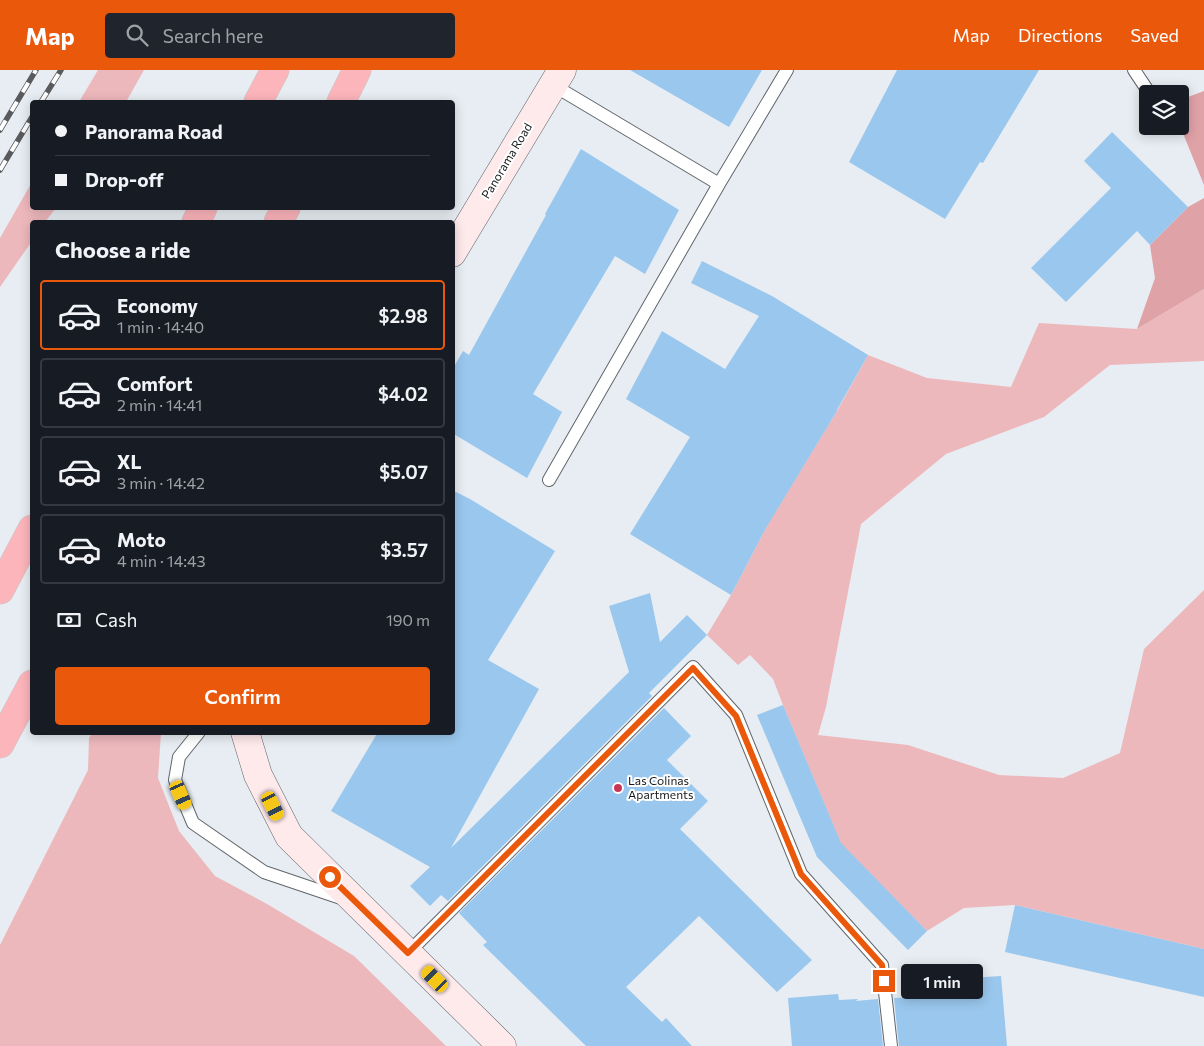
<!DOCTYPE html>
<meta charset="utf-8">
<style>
:root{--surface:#171b24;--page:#20242c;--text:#f1f3f6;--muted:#9ea1a6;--line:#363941;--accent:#ea580c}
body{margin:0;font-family:Commissioner,sans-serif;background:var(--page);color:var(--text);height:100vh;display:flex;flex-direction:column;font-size:19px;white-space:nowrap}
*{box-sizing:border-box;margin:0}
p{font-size:16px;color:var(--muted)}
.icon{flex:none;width:28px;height:28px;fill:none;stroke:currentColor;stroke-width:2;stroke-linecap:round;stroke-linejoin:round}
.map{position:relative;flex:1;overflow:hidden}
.drawer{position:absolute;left:30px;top:150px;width:425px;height:515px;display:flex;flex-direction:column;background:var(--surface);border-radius:5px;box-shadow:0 2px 12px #0003}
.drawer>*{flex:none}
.hud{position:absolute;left:30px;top:30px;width:425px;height:110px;border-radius:5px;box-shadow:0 2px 12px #0003;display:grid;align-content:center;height:110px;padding:0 25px;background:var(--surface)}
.fabs{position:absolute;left:1139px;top:15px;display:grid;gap:10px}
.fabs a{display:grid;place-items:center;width:50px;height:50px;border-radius:5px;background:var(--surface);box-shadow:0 2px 12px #0003;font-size:25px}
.end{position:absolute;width:22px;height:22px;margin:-11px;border:6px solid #ea580c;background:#fff;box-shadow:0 0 0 2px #fff}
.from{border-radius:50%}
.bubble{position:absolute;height:35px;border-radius:5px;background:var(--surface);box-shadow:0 2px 12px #0003;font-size:16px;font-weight:600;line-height:35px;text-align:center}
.car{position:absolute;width:15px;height:30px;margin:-15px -8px;border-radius:6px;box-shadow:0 0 4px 1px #0007;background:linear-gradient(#f5c518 24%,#345 0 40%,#f5c518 0 76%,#345 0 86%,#f5c518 0)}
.hud b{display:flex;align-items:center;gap:18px;height:48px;font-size:19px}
.hud b+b{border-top:1px solid var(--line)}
.hud i{width:12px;height:12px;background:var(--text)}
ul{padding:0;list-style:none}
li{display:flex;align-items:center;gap:15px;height:70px;margin:0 10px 8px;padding:0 15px;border:2px solid var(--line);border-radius:5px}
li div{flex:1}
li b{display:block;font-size:19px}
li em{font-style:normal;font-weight:600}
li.current{border-color:var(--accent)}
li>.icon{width:45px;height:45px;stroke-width:1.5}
h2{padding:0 25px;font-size:22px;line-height:60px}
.pay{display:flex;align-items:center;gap:12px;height:55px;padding:0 25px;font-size:19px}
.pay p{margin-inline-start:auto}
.action{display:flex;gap:10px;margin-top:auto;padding:10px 25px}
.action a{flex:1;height:58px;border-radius:5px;background:var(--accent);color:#fff;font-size:20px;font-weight:600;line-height:58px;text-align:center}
header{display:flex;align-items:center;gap:30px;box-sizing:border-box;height:70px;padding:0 25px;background:var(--accent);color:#fff}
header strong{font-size:24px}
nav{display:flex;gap:28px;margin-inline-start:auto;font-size:18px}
.search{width:350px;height:45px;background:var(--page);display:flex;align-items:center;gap:12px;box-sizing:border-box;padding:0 18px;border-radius:5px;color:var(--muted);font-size:19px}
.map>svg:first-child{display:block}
</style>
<header>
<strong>Map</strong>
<div class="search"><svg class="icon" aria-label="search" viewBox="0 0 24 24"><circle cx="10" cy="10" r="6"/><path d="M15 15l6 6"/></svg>Search here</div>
<nav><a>Map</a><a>Directions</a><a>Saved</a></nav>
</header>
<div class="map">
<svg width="1204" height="976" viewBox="0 0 1204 976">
<rect width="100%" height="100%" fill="#e7edf2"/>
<!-- green -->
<path fill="#edb8bc" d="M98 0H144L126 32H79Z
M32 112V138H56L45 152H32V171L0 217V168Z
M1204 219V291L1110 295 1044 347 946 384 861 454 826 637 818 665 908 675 999 705 1063 708 1120 683 1144 579 1204 520V879L1015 835 964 838 927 861 841 774 783 635 773 609 750 585 738 595 707 565 731 525 768 454 837 341 868 285 927 308 1011 317 1039 253 1137 259Z
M92 663H161L158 708 179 761 215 806 267 834 354 886 446 976H0V875L88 700 89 668Z"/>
<!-- forest -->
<path fill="#dfa2a7" d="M1204 21V115L1180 56V30Z
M1204 128V219L1137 259 1155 208 1150 175 1188 137Z"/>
<!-- building -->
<path fill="#9ac7ee" d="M630 0H762L729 57Z
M897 0H1039L983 93 980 92 945 149 849 92Z
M1112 62 1188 137 1150 175 1137 161 1066 232 1031 198 1111 118 1084 91Z
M581 79 679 140 645 204 615 186 533 324 562 342 527 408 452 363V300L463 281 469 285 546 145 545 144Z
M702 191 772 226 868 285 837 340V341L766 458 731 525 630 464 690 367 626 329 662 261 725 299 759 246 691 213Z
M452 420 470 429 555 481 488 590 539 619 451 778 629 602 609 536 650 523 660 572 687 545 707 565 649 623 652 626 448 831 441 825 430 836 410 816 430 797 331 741 378 662H452Z
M783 635 841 773 927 861 908 880 817 787 757 645Z
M664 638 691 666 667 690 708 731 680 759 812 890 777 922 699 846 626 917 662 952 666 948 692 976H586L483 875 487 872 459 843Z
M1015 835 1204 879V927L1005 882Z
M1001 906 1007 976H899L894 928 952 925 938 910Z
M838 924 839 930 858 929 856 931 878 929 883 976H792L788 928Z"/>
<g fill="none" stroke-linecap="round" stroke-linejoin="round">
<defs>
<path id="lane" d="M1134 0 1148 21
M719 114 787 0
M549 410 719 114 553 15
M199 662 179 687 175 710 193 753 264 802 344 829
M408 883 693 597 736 645 801 804 882 895 891 976"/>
<path id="secondary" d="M452 183 562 0
M245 662 258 705 289 766 502 976"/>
<path id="highway" d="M258 32 275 0
M341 32 357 0
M196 152 203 138
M278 152 286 138
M0 520 32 459
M0 674 32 614"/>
</defs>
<!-- lane casing -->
<use href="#lane" stroke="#61666a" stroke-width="14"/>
<!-- secondary casing -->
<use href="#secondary" stroke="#61666a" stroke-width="29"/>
<!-- highway casing -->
<use href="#highway" stroke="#c7c7c8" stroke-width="29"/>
<!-- lane -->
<use href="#lane" stroke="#fff" stroke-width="12"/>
<!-- secondary -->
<use href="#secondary" stroke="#fee9eb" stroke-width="28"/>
<!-- highway -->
<use href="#highway" stroke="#fcb5bb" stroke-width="28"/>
<defs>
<path id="rail" d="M41 32 61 0
M0 60 36 0
M0 100 32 47"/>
</defs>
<!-- rail casing -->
<use href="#rail" stroke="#585a5d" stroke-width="5.5"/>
<!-- rail -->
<use href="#rail" stroke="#fff" stroke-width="4" stroke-dasharray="11" stroke-linecap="butt"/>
</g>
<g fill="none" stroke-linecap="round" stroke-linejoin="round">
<!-- route -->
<path stroke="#ea580c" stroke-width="6" d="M330 807 408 883 693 598 736 646 801 804 882 895 884 911"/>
</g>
<!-- markers -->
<circle fill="#c83856" stroke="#fff" stroke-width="2" cx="618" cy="718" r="5"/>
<g text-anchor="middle" stroke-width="4" stroke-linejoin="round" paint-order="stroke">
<!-- street labels -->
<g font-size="12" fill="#161719" stroke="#fff">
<text transform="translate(507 91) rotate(-59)" y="4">Panorama Road</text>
</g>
<!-- poi labels -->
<g font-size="12" fill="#161719" stroke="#fff" text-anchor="start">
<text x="628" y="715">Las Colinas<tspan x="628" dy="14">Apartments</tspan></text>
</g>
</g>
</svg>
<div class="fabs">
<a><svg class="icon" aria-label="layers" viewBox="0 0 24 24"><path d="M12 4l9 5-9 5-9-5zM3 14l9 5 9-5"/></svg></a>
</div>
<i class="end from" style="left:330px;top:807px"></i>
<i class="end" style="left:884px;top:911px"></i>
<div class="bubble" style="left:901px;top:894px;width:82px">1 min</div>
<i class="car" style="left:181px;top:725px;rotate:156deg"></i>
<i class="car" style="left:273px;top:736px;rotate:153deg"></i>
<i class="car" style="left:435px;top:909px;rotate:315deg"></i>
<div class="hud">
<b><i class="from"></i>Panorama Road</b>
<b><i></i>Drop-off</b>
</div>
<section class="drawer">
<h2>Choose a ride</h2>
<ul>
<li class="current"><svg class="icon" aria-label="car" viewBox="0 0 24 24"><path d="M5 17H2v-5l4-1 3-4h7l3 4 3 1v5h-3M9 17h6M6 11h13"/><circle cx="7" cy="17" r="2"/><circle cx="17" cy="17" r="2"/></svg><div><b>Economy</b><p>1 min · 14:40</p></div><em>$2.98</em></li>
<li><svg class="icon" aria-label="car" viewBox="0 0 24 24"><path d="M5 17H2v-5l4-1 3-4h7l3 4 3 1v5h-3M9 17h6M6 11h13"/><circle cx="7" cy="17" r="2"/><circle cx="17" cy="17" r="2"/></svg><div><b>Comfort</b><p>2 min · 14:41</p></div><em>$4.02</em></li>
<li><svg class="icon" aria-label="car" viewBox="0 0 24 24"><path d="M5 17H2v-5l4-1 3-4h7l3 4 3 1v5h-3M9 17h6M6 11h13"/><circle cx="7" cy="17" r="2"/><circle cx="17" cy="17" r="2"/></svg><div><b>XL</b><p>3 min · 14:42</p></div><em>$5.07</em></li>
<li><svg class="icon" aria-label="car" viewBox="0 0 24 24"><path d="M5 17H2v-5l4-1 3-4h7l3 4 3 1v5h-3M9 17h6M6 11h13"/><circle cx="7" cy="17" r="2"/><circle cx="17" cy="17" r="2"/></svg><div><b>Moto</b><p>4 min · 14:43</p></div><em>$3.57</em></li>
</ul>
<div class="pay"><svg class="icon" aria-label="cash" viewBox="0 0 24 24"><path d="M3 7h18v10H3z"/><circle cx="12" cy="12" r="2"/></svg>Cash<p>190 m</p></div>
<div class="action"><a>Confirm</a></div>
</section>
</div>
